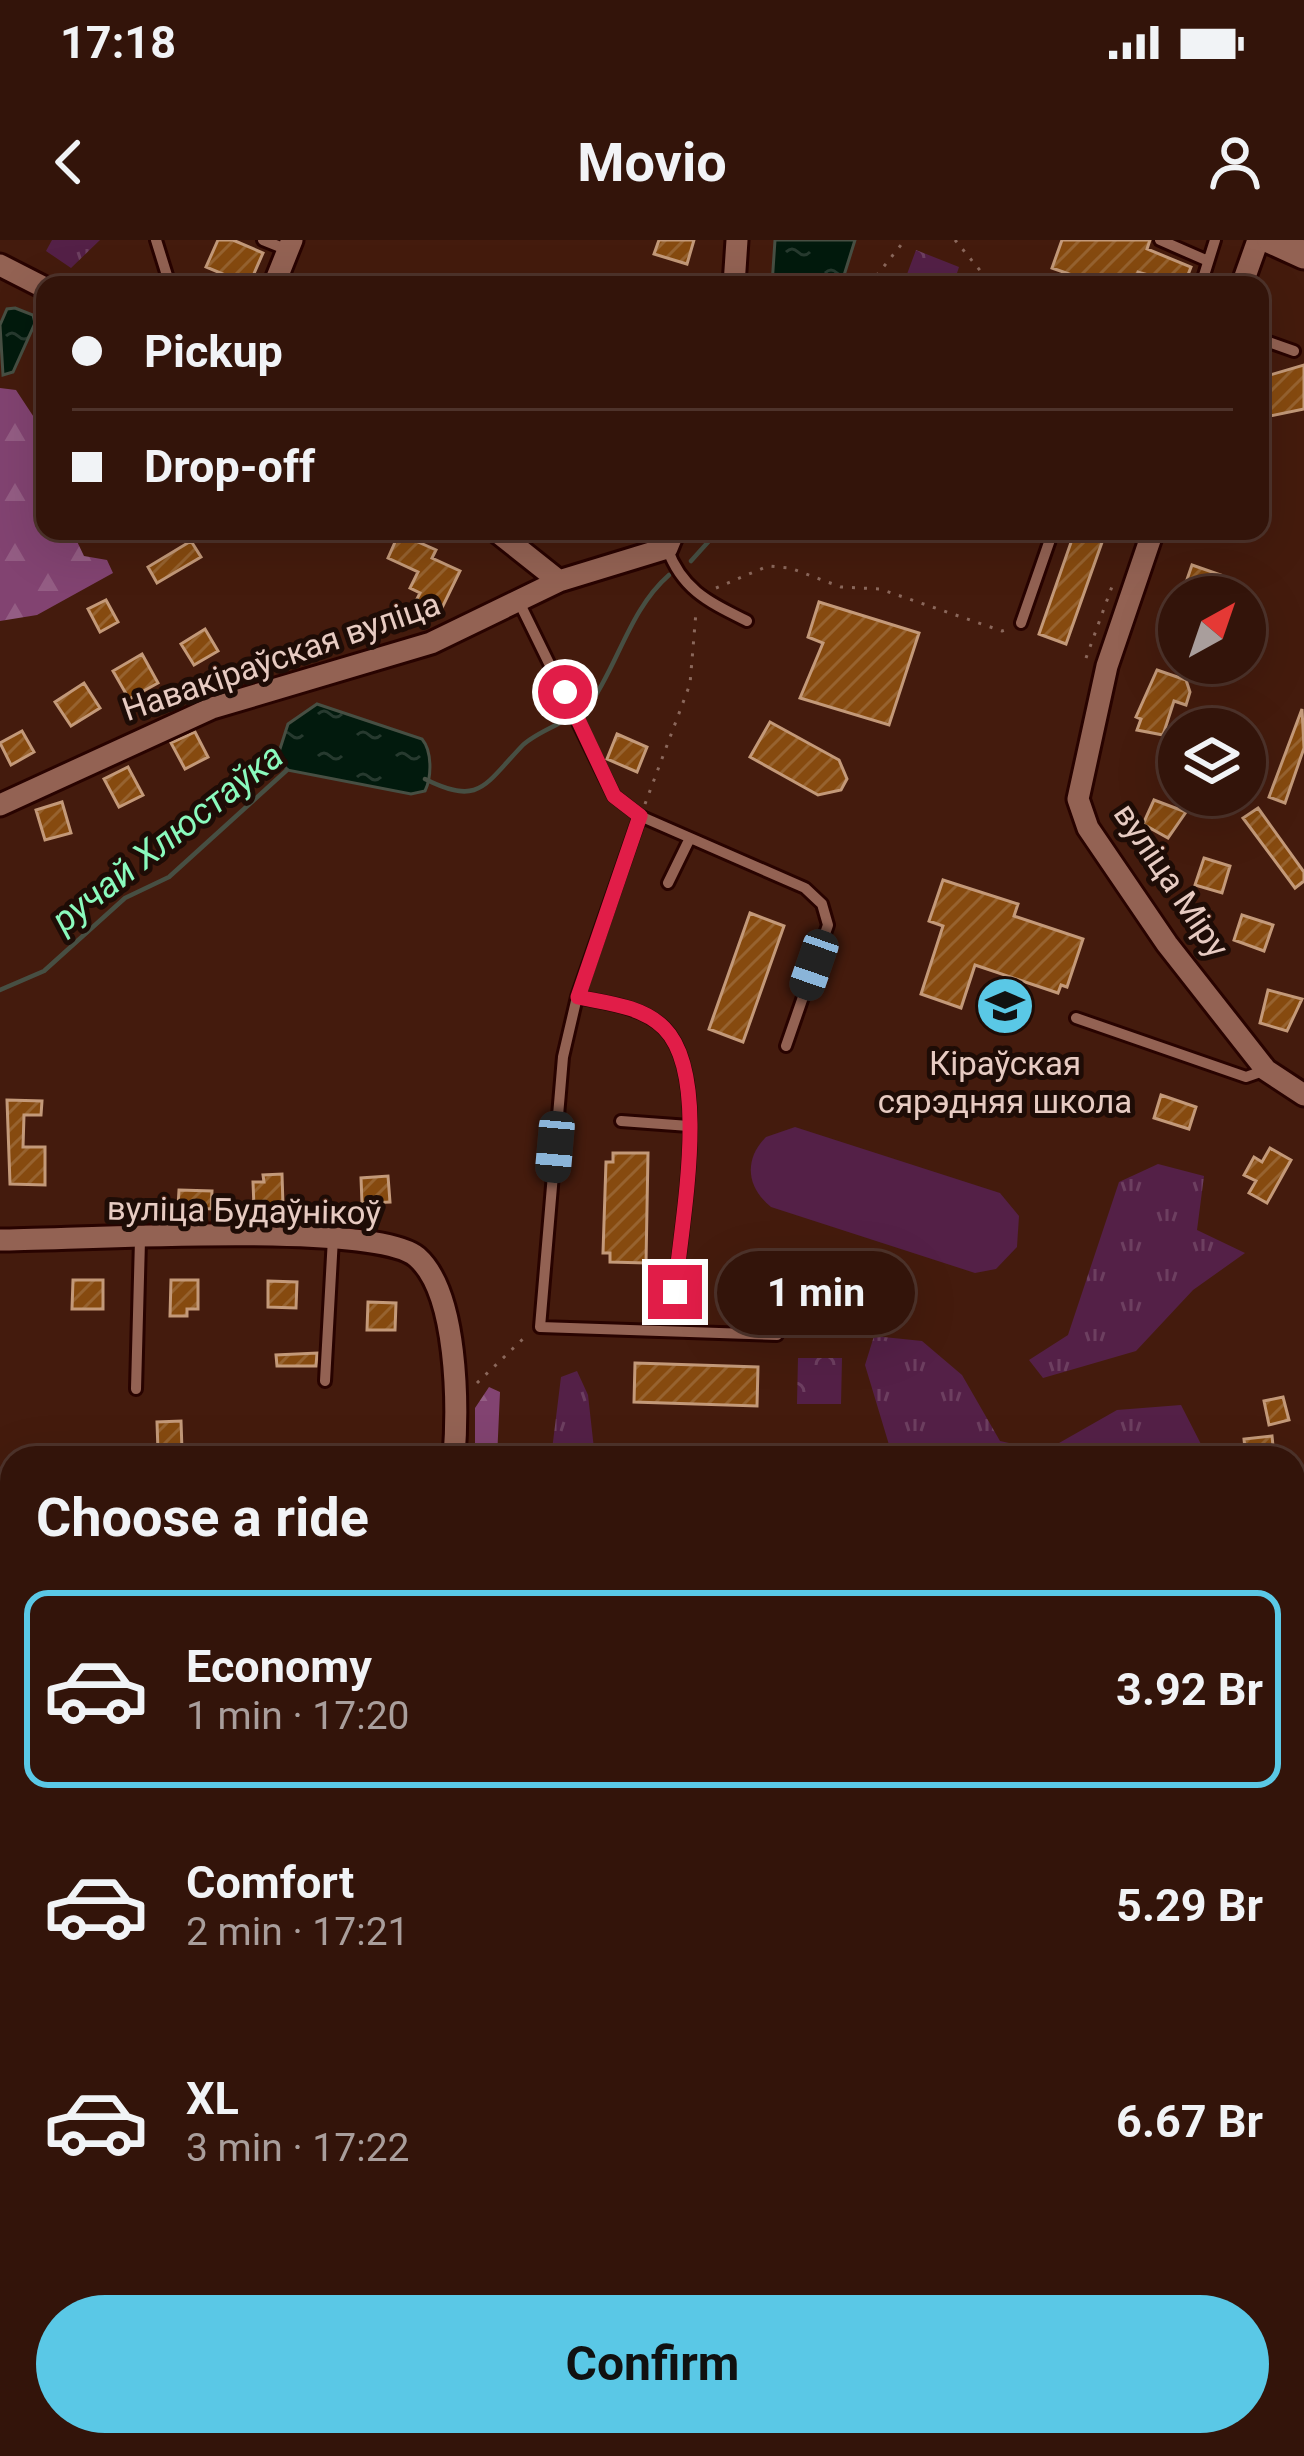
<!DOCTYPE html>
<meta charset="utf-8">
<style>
:root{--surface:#33140a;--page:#3b1d13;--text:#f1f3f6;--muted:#a99e9c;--line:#4e332b;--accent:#5ac8e6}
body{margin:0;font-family:Roboto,sans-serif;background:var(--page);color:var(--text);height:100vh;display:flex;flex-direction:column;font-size:45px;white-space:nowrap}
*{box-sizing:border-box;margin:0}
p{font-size:39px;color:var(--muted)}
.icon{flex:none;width:66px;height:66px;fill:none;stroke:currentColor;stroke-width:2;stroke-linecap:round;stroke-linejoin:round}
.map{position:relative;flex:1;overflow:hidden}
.side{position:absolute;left:0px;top:1206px;width:1305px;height:1011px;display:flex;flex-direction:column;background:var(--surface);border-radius:36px 36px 0 0;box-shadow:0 12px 48px #0002,0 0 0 3px var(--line)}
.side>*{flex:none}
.top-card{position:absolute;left:36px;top:36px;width:1233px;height:264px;border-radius:24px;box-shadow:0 12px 48px #0002,0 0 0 3px var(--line);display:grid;align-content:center;height:264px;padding:0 36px;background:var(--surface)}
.needle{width:78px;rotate:40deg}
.buttons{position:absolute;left:1158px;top:336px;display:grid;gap:24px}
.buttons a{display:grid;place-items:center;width:108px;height:108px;border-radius:50%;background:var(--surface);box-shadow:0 12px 48px #0002,0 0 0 3px var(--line);font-size:60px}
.end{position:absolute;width:54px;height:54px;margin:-27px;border:15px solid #e11d48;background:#fff;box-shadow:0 0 0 6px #fff}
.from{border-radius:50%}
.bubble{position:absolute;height:84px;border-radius:42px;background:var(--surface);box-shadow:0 12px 48px #0002,0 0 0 3px var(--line);font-size:39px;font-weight:700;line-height:84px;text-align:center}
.car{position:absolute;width:36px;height:72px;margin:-36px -18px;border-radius:15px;box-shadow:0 0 9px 3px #0007;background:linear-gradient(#222 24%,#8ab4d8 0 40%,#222 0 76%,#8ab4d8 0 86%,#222 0)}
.top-card b{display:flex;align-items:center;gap:42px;height:114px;font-size:45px}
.top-card b+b{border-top:3px solid var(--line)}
.top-card i{width:30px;height:30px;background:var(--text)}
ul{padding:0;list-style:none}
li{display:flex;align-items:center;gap:36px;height:198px;margin:0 24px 18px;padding:0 12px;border:6px solid transparent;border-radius:24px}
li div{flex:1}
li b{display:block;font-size:45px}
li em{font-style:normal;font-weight:700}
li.active{border-color:var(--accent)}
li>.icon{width:108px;height:108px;stroke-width:1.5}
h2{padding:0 36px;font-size:54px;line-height:144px}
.cta{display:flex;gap:24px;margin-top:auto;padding:24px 36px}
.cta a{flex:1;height:138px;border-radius:72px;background:var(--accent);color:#111;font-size:48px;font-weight:700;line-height:138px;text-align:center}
.status{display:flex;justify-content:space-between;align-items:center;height:84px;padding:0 60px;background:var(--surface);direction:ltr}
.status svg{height:33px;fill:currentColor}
header{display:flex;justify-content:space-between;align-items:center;height:156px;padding:0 36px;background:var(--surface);font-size:54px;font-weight:700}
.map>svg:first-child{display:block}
</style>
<div class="status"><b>17:18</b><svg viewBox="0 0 49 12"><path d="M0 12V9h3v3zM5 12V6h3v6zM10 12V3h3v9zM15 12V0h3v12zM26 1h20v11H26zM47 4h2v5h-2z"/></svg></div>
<header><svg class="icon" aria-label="back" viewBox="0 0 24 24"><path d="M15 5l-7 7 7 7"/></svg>Movio<svg class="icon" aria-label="person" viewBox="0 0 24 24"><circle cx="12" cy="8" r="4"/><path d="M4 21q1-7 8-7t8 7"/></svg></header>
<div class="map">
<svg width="1304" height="2216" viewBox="0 0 1304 2216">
<defs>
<pattern id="grass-tufts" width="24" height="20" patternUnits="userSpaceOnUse" patternTransform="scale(3)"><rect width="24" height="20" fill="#542047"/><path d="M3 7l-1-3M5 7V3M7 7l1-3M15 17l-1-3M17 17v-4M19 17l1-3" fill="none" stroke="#6d3f60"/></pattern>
<pattern id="forest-firs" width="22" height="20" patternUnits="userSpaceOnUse" patternTransform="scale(3)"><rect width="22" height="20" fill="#824371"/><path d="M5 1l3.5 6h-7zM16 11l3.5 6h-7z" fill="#945d84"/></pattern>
<pattern id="park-crowns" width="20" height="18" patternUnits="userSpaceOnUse" patternTransform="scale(3)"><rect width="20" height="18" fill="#542047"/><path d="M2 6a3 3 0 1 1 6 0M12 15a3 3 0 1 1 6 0" fill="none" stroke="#6d3f60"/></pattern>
<pattern id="water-ripples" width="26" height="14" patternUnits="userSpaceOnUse" patternTransform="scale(3)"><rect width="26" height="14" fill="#021a0d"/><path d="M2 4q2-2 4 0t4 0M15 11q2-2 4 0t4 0" fill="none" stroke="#273a2f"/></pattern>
<pattern id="building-hatch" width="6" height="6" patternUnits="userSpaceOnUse" patternTransform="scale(3)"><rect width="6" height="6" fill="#864a0f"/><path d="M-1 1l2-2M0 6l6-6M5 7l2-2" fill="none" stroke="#976330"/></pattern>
</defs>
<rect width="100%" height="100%" fill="#441b0d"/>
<!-- grass -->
<path fill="url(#grass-tufts)" d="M52 0H100L71 28 46 11Z
M1158 924 1204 936 1197 990 1245 1013 1193 1050 1136 1111 1043 1138 1029 1120 1068 1095 1119 942Z
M874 1096 922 1101 962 1135 1000 1201 1045 1211 1117 1170 1181 1165 1206 1214 893 1218 865 1125Z
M577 1131 588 1155 595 1218H551L561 1137Z
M668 2205H960L949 2216H661Z"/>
<!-- forest -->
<path fill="url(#forest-firs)" d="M0 148 16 150 45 194V291H72L84 316 107 320 113 333 37 375 0 381Z
M489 1147 500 1152 497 1218H475V1168Z
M12 1408V1518L0 1515V1413Z
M12 1745V1868L0 1867V1747Z"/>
<!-- park -->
<path fill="url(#park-crowns)" d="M916 10 959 27 953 45H903Z
M798 1118H842L841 1164H797Z"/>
<!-- garden -->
<path fill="#542047" d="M795 887 1000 953 1019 976 1017 1007 996 1029 975 1033 771 967C746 947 744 919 766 897Z"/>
<!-- water -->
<path fill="url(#water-ripples)" stroke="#474f43" stroke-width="3" d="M775 0H855L841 45H772Z
M15 68 33 75 35 83 13 132 3 135 0 85 7 69Z
M317 464 422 499C432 511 432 536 425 551L411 554 287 530 278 515 288 484Z"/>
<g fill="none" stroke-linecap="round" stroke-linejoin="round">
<!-- stream -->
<path stroke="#474f43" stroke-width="4.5" d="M691 321 718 291
M587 469C618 426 629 370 669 335
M425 539C479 566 484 546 521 507 531 496 550 489 563 481
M0 750 44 731 125 658 169 637 287 530"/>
</g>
<!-- building -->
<path fill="url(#building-hatch)" stroke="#c39979" stroke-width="3" d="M218 0H233L263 13 249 45 206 27Z
M659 0H694L687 24 654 14Z
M1062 0H1150L1147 9 1191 27 1184 45 1138 32 1134 45H1100L1052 28Z
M1304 125V169L1260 178V138Z
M400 291H421L416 301 436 310 432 318 460 331 438 376 414 365 420 353 410 348 418 332 388 318Z
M1075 291H1106L1066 404 1039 394Z
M191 301 201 317 157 343 148 327Z
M1192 325 1221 335V346L1246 352 1245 357H1181Z
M106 360 118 382 100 392 88 369Z
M819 362 919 393 889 485 800 458 823 403 808 397Z
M205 389 218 411 194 425 181 404Z
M142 414 158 443 129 459 113 431Z
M1157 430 1186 440 1190 452 1186 465 1174 461 1163 495 1137 490 1141 479 1136 477Z
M84 443 100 468 71 486 55 462Z
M1302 469 1304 508 1285 563 1269 557Z
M770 482 839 520 847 539 841 550 818 555 750 517Z
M22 491 34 512 11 525 0 503Z
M195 492 208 517 185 529 171 503Z
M617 494 647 507 637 532 607 519Z
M128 527 143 555 119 567 104 539Z
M238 540 246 551 213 574 205 562Z
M1154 560 1186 572 1168 598 1143 584Z
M62 562 71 593 45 600 36 570Z
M1258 568 1304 632V641L1295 648 1243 578Z
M1204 618 1230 626 1222 653 1195 645Z
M943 640 1018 664 1014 676 1083 699 1067 747 1061 745 1058 753 975 725 961 768 921 754 943 686 929 681Z
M750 673 784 686 743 802 709 789Z
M1242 675 1273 685 1264 711 1234 700Z
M1268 750 1302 759 1287 791 1260 783Z
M1161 855 1196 867 1189 889 1154 878Z
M7 860 42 861 41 875H24L23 907H45V945L10 944Z
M1270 908 1291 920 1267 963 1249 953 1256 941 1244 935 1254 917 1262 922Z
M613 913H648L646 1023 610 1022V1013H603L606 922H613Z
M282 934 283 966 254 967 253 942H264L263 935Z
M388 936 390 962 362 963 361 938Z
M179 950 212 951 211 969 178 967Z
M73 1040H103V1069H72Z
M171 1040H198V1069H187V1076H170Z
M268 1041 297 1042 296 1068 268 1067Z
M368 1062 396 1063 395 1090H367Z
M317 1113 316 1126H277L276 1115Z
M635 1123 758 1127 757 1166 634 1162Z
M1283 1157 1289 1180 1269 1185 1264 1161Z
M181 1181 182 1210 158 1211 157 1182Z
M1272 1196 1274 1216 1246 1218 1244 1199Z"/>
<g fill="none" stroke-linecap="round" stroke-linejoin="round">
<defs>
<path id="service" d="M156 0 170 45
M263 0 288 10
M1160 0 1208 21
M1201 45 1215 0
M1260 99 1294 111
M667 308C682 350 709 362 747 381
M520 364 614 556 640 576 805 648 822 664 828 685 786 806
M1021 383 1053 291
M640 576 577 757 563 817 540 1087 777 1095
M668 643 690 598
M577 757C606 763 642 766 664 788 712 836 680 987 675 1052
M1076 778 1246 837 1266 830
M621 881 689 886
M325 1141 333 998
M136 1149 140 1000
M1293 1536 1304 1535
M1293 1646H1304
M0 1742 12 1740"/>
<path id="minor" d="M0 25 45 48
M274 45 292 0
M734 45 737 0
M1242 45 1258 0
M496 291 559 341
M1153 291 1107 426 1078 559 1088 588 1167 704 1266 830 1304 855
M0 565 212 468 431 403 559 341 667 308 674 291
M0 1000C72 1000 374 980 417 1017 458 1053 458 1166 454 1218
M0 1306H12"/>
<path id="tertiary" d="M1271 0 1304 15"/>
</defs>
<!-- service casing -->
<use href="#service" stroke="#280300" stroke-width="16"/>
<!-- minor casing -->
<use href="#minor" stroke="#280300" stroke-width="27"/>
<!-- tertiary casing -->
<use href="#tertiary" stroke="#280300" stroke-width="33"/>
<!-- path -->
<path stroke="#8b685c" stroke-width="3" stroke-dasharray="3 9" stroke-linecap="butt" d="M955 0 992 45
M869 45 905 0
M716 348 768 326 790 328 841 347 880 349 1002 391 1008 389
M1086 418 1114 341
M645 564 690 444 696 372
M477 1143 526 1096"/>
<!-- service -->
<use href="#service" stroke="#936253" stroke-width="10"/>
<!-- minor -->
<use href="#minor" stroke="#936253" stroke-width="21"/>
<!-- tertiary -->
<use href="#tertiary" stroke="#936253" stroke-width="27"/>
<defs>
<path id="rail" d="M1293 1418 1304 1417
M0 1574 12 1572"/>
</defs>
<!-- rail casing -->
<use href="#rail" stroke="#cfb1a7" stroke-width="9"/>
<!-- rail -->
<use href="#rail" stroke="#1e0c06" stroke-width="4.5" stroke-dasharray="14" stroke-linecap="butt"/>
</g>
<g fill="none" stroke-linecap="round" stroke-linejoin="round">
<!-- route -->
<path stroke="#e11d48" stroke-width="15" d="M565 452 614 556 640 576 578 757C607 763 642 766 664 788 712 836 680 987 675 1052"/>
</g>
<!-- icons -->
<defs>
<symbol id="school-disc" viewBox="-11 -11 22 22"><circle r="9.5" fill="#5ac8e6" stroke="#1e0c06"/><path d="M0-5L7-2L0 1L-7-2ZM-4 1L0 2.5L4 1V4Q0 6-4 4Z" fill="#111"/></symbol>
</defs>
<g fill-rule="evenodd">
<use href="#school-disc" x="972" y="733" width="66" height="66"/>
</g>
<g text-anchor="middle" stroke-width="10" stroke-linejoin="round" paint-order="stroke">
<!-- street labels -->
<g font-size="33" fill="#e7cbc2" stroke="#1e0c06">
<text transform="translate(281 416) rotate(-19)" y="12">Навакіраўская вуліца</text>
<text transform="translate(1172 640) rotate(56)" y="12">вуліца Міру</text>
<text transform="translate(244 970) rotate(1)" y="12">вуліца Будаўнікоў</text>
</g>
<!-- poi labels -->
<g font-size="33" fill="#e7cbc2" stroke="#1e0c06">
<text x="1005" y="835">Кіраўская<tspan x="1005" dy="38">сярэдняя школа</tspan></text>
</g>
<!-- water labels -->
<g font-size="36" font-style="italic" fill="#8afabd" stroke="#1e0c06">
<text transform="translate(167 597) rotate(-38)" y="13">ручай Хлюстаўка</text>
</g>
</g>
</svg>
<div class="buttons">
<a><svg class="needle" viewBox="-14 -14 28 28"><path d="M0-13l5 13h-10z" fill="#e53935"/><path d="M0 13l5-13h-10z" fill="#a99e9c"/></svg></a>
<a><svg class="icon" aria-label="layers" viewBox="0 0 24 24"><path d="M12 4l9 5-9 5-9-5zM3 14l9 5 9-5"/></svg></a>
</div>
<i class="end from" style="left:565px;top:452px"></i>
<i class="end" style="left:675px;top:1052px"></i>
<div class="bubble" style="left:717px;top:1011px;width:198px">1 min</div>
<i class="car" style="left:814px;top:725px;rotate:199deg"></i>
<i class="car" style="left:555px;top:907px;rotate:185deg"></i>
<div class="top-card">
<b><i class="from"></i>Pickup</b>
<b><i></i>Drop-off</b>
</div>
<section class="side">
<h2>Choose a ride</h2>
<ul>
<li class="active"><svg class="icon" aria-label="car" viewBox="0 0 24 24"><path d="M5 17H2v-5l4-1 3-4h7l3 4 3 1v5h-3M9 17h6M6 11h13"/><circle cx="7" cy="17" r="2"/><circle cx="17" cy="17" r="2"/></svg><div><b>Economy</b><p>1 min · 17:20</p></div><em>3.92 Br</em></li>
<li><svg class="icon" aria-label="car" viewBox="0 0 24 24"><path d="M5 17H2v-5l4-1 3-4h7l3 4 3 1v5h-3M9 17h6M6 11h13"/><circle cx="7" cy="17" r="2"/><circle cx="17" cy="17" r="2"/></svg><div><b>Comfort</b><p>2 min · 17:21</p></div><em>5.29 Br</em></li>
<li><svg class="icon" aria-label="car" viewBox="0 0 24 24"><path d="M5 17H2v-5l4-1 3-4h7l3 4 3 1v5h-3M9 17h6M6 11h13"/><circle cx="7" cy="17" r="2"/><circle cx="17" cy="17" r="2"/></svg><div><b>XL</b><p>3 min · 17:22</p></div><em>6.67 Br</em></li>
</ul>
<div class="cta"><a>Confirm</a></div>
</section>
</div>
